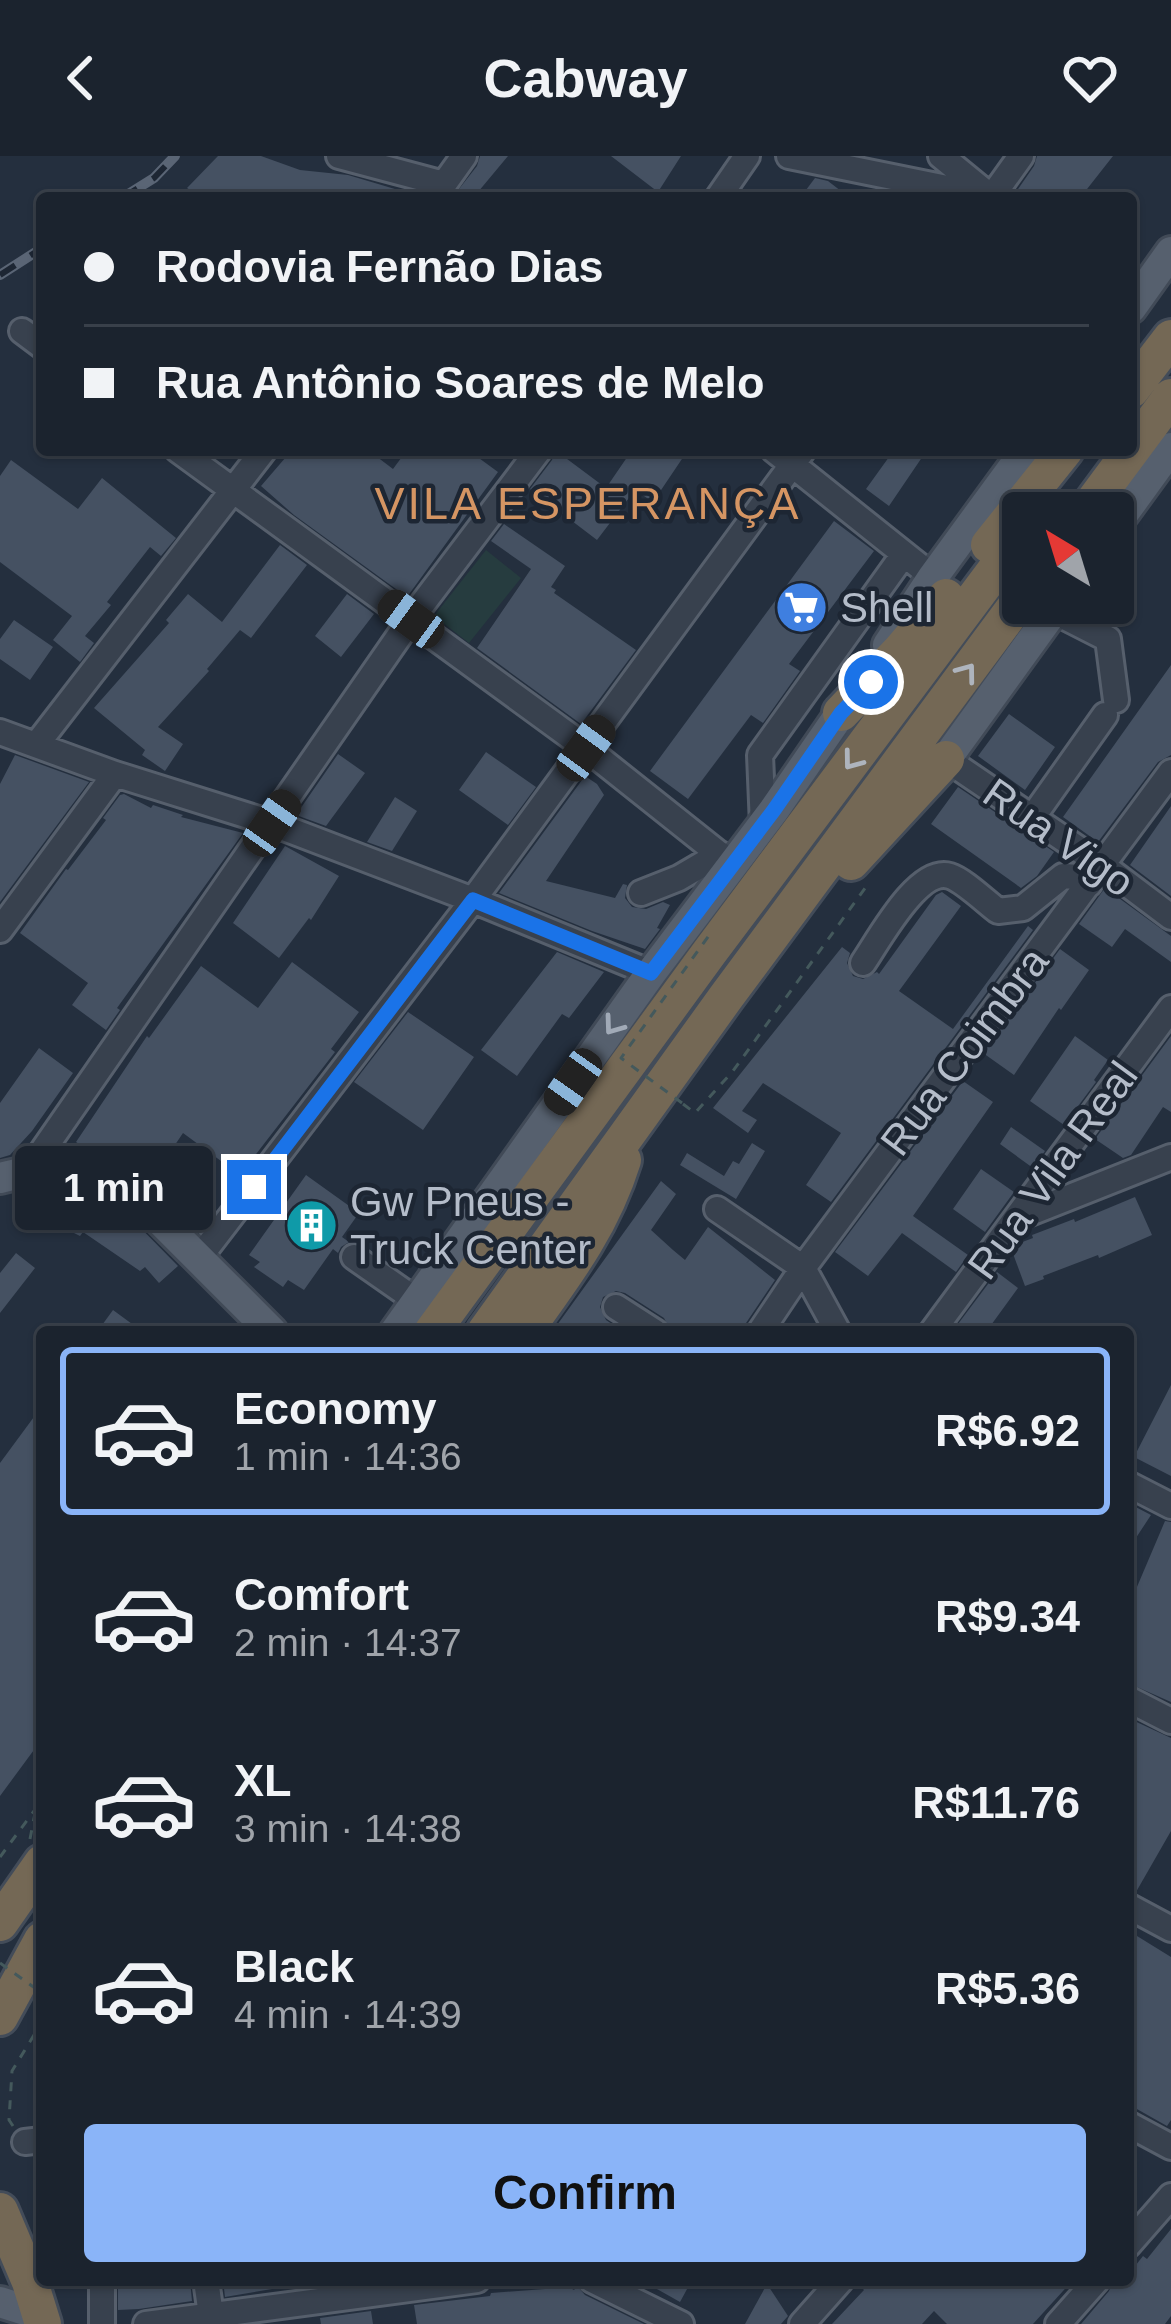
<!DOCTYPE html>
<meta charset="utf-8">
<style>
:root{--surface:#1b232e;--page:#282f3a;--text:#f1f3f6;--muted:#a0a4aa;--line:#39404a;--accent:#8ab4f8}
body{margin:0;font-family:Helvetica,sans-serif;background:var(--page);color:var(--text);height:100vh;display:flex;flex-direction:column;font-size:45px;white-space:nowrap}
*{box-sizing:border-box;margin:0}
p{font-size:39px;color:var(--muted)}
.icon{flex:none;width:66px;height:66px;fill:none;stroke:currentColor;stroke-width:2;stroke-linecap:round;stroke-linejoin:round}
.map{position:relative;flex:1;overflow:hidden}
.details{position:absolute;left:36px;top:1170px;width:1098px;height:960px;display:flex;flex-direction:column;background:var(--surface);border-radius:12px;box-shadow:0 3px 9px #0004,0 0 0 3px var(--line)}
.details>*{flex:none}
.top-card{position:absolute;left:36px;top:36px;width:1101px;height:264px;border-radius:12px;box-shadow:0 3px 9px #0004,0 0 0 3px var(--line);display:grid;align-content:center;height:264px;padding:0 48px;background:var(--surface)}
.needle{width:78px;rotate:322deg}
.tools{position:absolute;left:1002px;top:336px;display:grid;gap:24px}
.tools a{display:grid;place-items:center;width:132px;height:132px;border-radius:12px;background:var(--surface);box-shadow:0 3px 9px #0004,0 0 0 3px var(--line);font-size:60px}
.end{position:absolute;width:54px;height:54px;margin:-27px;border:15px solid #1a73e8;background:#fff;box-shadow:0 0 0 6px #fff}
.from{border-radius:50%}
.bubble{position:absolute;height:84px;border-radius:12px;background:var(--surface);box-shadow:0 3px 9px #0004,0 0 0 3px var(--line);font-size:39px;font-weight:800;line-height:84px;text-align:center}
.car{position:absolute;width:36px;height:72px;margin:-36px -18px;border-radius:15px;box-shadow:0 0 9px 3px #0007;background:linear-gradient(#222 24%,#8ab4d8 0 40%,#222 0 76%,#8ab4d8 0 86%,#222 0)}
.top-card b{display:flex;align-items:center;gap:42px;height:114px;font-size:45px}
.top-card b+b{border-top:3px solid var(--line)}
.top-card i{width:30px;height:30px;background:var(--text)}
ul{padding:21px 0 0;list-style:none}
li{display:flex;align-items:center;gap:36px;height:168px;margin:0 24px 18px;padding:0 24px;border:6px solid transparent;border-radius:12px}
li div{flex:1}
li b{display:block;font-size:45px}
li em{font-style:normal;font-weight:800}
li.selected{border-color:var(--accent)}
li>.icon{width:108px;height:108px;stroke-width:1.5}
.button{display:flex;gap:24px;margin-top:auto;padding:24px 48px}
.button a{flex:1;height:138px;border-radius:12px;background:var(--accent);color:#111;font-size:48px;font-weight:800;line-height:138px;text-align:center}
header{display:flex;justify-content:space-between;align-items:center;height:156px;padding:0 48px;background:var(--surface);font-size:54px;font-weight:800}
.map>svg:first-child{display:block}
</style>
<header><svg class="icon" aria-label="back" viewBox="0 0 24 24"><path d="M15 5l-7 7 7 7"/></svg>Cabway<svg class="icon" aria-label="heart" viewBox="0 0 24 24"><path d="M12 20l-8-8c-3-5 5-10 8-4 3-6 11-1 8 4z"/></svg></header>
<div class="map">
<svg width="1171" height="2168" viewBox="0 0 1171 2168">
<rect width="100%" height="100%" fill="#242f3e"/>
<!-- green -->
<path fill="#263c3f" d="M486 394 521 422 469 487 434 460Z"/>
<!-- building -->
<path fill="#455162" d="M218 0H261L300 14 348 19 425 42H202L187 32Z
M480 0H508L473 42H452L477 10Z
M611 0H681L658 36Z
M1037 0H1113L1080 42H1024L1016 36 1034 10Z
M815 22 828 25 850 42H800Z
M292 294H368L393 313 407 294H468L498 316 407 441 294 359 261 330Z
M555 294 606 332 632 294H688L653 346 635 334 597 384 530 333 552 304Z
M894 294H927L889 350 866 333Z
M11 304 78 353 102 322 176 382 161 400 150 391 107 446 111 449 85 480 94 487 80 506 53 484 72 460 0 406V320Z
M834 365 874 395 789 508 800 515 763 567 751 559 688 643 650 615Z
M504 368 565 410 551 431 556 434 554 437 636 494 581 568 477 492 531 413 491 385Z
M280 389 307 409 251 482 240 474 207 513 209 515 158 571 183 588 165 615 142 599 145 594 94 552 169 467 166 464 188 438 222 466Z
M347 438 374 458 341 501 315 480Z
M14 464 53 491 30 524 0 503V483Z
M1171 509V599L1158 606 1098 686 1063 661Z
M1009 558 1055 591 1025 634 978 600Z
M486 596 536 631 508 669 459 634Z
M338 598 365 617 326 670 296 659Z
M15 599 89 626 0 746V628Z
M585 620 597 628 604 639 546 725 615 742 623 728 627 729 625 742 632 751 646 753 663 746 670 749 657 772 660 773 645 793 592 775 499 737Z
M958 631 1054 696 1037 720 1021 732 931 668Z
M124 638 151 652 153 649 183 659 181 661 243 677 117 852 120 854 106 874 72 849 88 827 20 777 66 713 68 714 106 664 103 662 120 639Z
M395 641 417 655 392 695 367 686Z
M1171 650V740L1130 709Z
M285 690 339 720 311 764 309 762 279 802 233 767Z
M1105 732 1171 780V806L1125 773 1112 791 1079 768Z
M942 736 961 750 899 835 953 873 1028 770 1033 774 831 1046 806 1029 841 977 763 927 742 955 757 964 748 977 713 952 842 791 850 797 847 807 853 820 863 823 877 816 879 818 936 739Z
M1060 793 1089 814 1061 854 1059 852 1014 919 983 897Z
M557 796 604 816 569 862 562 858 517 920 481 894Z
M292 806 359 856 331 893 335 896 240 1019 183 977 156 1017 113 989 104 1004 76 986 147 880 149 882 201 810 258 852Z
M408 856 474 901 423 974 354 926Z
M1075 880 1108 904 1094 924 1096 926 1064 969 1030 945Z
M1171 880V956L1163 951 1131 999 1123 1002 1095 983Z
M39 892 73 917 32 975 10 999 0 1002V947Z
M963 925 993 946 913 1060 968 1099 956 1116 902 1077 868 1120 835 1096Z
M1011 971 1045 995 1033 1012 1000 988Z
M752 987 765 995 736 1043 680 1009 687 997 724 1020 733 1005 739 1008Z
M981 1013 1014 1036 985 1076 953 1053Z
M306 1019 359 1057 342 1081 349 1086 341 1091 338 1097 333 1093 304 1134 288 1124 283 1131 254 1111 260 1106 249 1099Z
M661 1025 676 1038 651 1074 673 1094 685 1104 708 1071 775 1124 746 1167 744 1176H671L664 1162 625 1137 616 1135 603 1141 600 1151 606 1164 624 1176H552Z
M69 1036 120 1051 178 1110 159 1127 145 1111 140 1115 83 1076 80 1080 56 1068Z
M1135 1041 1152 1079 1099 1102 1098 1099 1043 1120 1044 1123 1025 1130 1012 1095 1017 1088 1033 1082 1032 1079 1074 1063 1075 1066Z
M16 1097 35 1112 0 1157V1117Z
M997 1116 1018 1132 986 1176H952Z
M113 1154 143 1176H97Z
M1171 1229V1320L1134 1301Z
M42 1250V1583L0 1640V1307Z
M1128 1347 1151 1359 1128 1394Z
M1165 1365 1171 1366V1546L1128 1527V1452Z
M1128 1562 1171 1582V1675L1136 1736 1128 1734Z
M1137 1780 1171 1801V1964L1167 1970 1128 1948V1793Z
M1171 2073V2160L1165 2168H1081L1109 2135 1113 2124H1128V2119L1143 2100 1147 2103Z
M118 2124H190L192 2145 139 2153 118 2154Z
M223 2124H284V2131L225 2141Z
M550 2124H556L574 2134 577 2130 585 2139 644 2168H417L414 2149 490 2140 491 2137 545 2133Z
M641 2124H692L680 2146Z
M869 2124H1073L1033 2168H947L934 2155 922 2168H832L864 2134 862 2132Z
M767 2128 788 2160 781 2168H745Z
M371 2155 373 2168H321L320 2162Z"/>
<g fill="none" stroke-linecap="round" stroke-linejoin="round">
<defs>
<path id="minor" d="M339 0 444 28 464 0
M789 0 991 41
M941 0 985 36
M718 42 747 0
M991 42 1021 0
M22 175 42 190
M178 294 586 592 733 709
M774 294 933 421
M1053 455 1108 483 1116 544
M0 576 115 618 271 667 473 744 651 817
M37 588 264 294
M946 603 1102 709 1171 761
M1032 662 1105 559
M763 669 760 599 904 398
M641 737 679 722 720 698
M0 774 115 618
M863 807C879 784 918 710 950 720 963 724 986 746 998 755L1023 752 1063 720 1079 721 1089 728
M30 1013 411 463 539 294
M717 1053 803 1112 838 1176
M1017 1062 1171 1001
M354 1101 417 1145
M199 1102 473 744 803 294
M616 1151 655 1176
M760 1176 803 1112 1171 616
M932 1176 1171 852
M1128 1328 1171 1350
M1128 1543 1171 1565
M1128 1750 1171 1773
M1128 1968 1171 1991
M25 1986 42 1984
M1128 2089 1171 2040
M206 2124 211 2159
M592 2124 681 2168
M102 2168V2124
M146 2168 477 2124
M802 2168 841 2124
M1058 2168 1097 2124"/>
<path id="major" d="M1131 152 1171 96
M1113 372 1171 292
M888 489 933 421 1026 294
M946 603 1059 447
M0 1022C48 1008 85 1014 131 1035L272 1176
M395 1176 651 817 774 654 854 538
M0 2146 25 2154 39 2168"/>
<path id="highway" d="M1131 234 1171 182
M1085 357 1171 241
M989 389 1065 294
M841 557 901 494 946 441
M851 706 946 603
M432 1176 709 797 1023 377
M485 1176 726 841 1023 440
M524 1176C565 1119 602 1071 623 1004
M0 1767 42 1707
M0 1861 42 1784
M0 2055 30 2126 43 2168"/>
</defs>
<!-- minor casing -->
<use href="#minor" stroke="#565f6c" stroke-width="30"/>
<!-- major casing -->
<use href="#major" stroke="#414a57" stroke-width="36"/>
<!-- highway casing -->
<use href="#highway" stroke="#434c59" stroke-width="42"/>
<!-- path -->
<path stroke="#44595c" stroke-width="3" stroke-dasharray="9 9" stroke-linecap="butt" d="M683 948 695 957 733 915 868 728
M30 1683 36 1652
M0 1701 42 1644
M13 1970 9 1964 12 1915 42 1866"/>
<!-- minor -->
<use href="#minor" stroke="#38414e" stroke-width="24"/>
<!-- major -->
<use href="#major" stroke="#56606e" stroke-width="30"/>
<!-- highway -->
<use href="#highway" stroke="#746855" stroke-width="36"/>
<defs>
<path id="rail" d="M122 42 154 22 175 0
M0 119 42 92"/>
</defs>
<!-- rail casing -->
<use href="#rail" stroke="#5a6575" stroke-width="10"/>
<!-- rail -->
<use href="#rail" stroke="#1d2633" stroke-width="6" stroke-dasharray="18" stroke-linecap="butt"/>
<!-- path-bridge -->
<path stroke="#44595c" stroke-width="3" stroke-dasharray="9 9" stroke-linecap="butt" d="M682 947 621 902 710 778
M0 1807 42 1837"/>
</g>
<!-- one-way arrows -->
<defs><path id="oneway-chevron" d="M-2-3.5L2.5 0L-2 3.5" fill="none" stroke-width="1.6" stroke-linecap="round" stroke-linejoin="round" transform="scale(3)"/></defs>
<g stroke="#aeb4bd">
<use href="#oneway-chevron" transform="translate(967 516) rotate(-53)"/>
<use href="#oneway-chevron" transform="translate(852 605) rotate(127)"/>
</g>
<use stroke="#a1aab7" href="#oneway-chevron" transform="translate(613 870) rotate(126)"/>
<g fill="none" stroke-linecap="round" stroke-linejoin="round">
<!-- route -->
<path stroke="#1a73e8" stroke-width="15" d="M254 1031 473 744 651 817 774 654 841 557 871 526"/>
</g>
<!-- icons -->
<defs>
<symbol id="supermarket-disc" viewBox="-11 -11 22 22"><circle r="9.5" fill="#3f7fe0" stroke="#1d2633"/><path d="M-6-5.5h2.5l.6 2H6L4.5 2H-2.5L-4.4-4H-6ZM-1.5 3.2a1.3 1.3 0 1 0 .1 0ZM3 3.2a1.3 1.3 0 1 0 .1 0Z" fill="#fff"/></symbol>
<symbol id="building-disc" viewBox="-11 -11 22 22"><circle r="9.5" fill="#0f9aa8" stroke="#1d2633"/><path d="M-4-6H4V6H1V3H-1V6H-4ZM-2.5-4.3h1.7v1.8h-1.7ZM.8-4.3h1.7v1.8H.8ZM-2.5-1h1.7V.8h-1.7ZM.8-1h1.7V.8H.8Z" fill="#fff"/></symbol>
</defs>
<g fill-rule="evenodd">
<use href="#supermarket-disc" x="772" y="422" width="59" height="59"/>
<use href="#building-disc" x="282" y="1040" width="59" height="59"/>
</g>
<g text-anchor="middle" stroke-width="9" stroke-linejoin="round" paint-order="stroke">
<!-- poi labels -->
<g font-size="42" fill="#b4bcc9" stroke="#1d2633" text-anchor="start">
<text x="840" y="466">Shell</text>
<text x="350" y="1060">Gw Pneus -<tspan x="350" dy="48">Truck Center</tspan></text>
</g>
<!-- street labels -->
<g font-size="42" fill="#b4bcc9" stroke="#1d2633">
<text transform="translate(1059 681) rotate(35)" y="15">Rua Vigo</text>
<text transform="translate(964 895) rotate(-53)" y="15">Rua Coimbra</text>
<text transform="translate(1052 1014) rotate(-54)" y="15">Rua Vila Real</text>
</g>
<!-- neighbourhood labels -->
<g font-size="45" letter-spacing="3" fill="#d59563" stroke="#1d2633">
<text x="588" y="363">VILA ESPERANÇA</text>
</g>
</g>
</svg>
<div class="tools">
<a><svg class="needle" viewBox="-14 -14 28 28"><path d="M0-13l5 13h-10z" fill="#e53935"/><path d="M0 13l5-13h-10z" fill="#a0a4aa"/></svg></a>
</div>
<i class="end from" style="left:871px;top:526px"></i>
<i class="end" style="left:254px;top:1031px"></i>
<div class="bubble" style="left:15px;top:990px;width:198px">1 min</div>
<i class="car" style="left:411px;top:463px;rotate:306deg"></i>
<i class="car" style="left:586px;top:592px;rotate:36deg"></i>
<i class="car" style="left:272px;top:667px;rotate:35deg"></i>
<i class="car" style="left:573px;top:926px;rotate:215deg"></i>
<div class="top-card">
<b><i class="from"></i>Rodovia Fernão Dias</b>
<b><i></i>Rua Antônio Soares de Melo</b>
</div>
<section class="details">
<ul>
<li class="selected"><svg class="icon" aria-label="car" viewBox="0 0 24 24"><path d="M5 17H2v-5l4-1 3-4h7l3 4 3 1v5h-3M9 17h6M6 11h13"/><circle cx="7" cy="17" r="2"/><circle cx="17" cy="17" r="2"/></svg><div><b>Economy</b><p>1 min · 14:36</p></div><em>R$6.92</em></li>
<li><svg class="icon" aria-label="car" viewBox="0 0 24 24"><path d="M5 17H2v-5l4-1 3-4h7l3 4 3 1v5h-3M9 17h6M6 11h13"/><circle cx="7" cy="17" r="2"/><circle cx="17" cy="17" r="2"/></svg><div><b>Comfort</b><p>2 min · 14:37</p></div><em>R$9.34</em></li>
<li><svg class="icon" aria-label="car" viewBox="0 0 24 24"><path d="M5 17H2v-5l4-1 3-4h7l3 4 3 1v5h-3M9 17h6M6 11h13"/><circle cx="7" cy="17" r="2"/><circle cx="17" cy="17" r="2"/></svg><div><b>XL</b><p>3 min · 14:38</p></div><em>R$11.76</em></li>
<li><svg class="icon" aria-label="car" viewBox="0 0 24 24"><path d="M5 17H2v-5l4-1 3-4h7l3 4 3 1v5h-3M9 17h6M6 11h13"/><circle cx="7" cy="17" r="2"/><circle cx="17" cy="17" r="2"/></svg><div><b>Black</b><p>4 min · 14:39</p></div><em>R$5.36</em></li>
</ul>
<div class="button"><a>Confirm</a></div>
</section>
</div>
